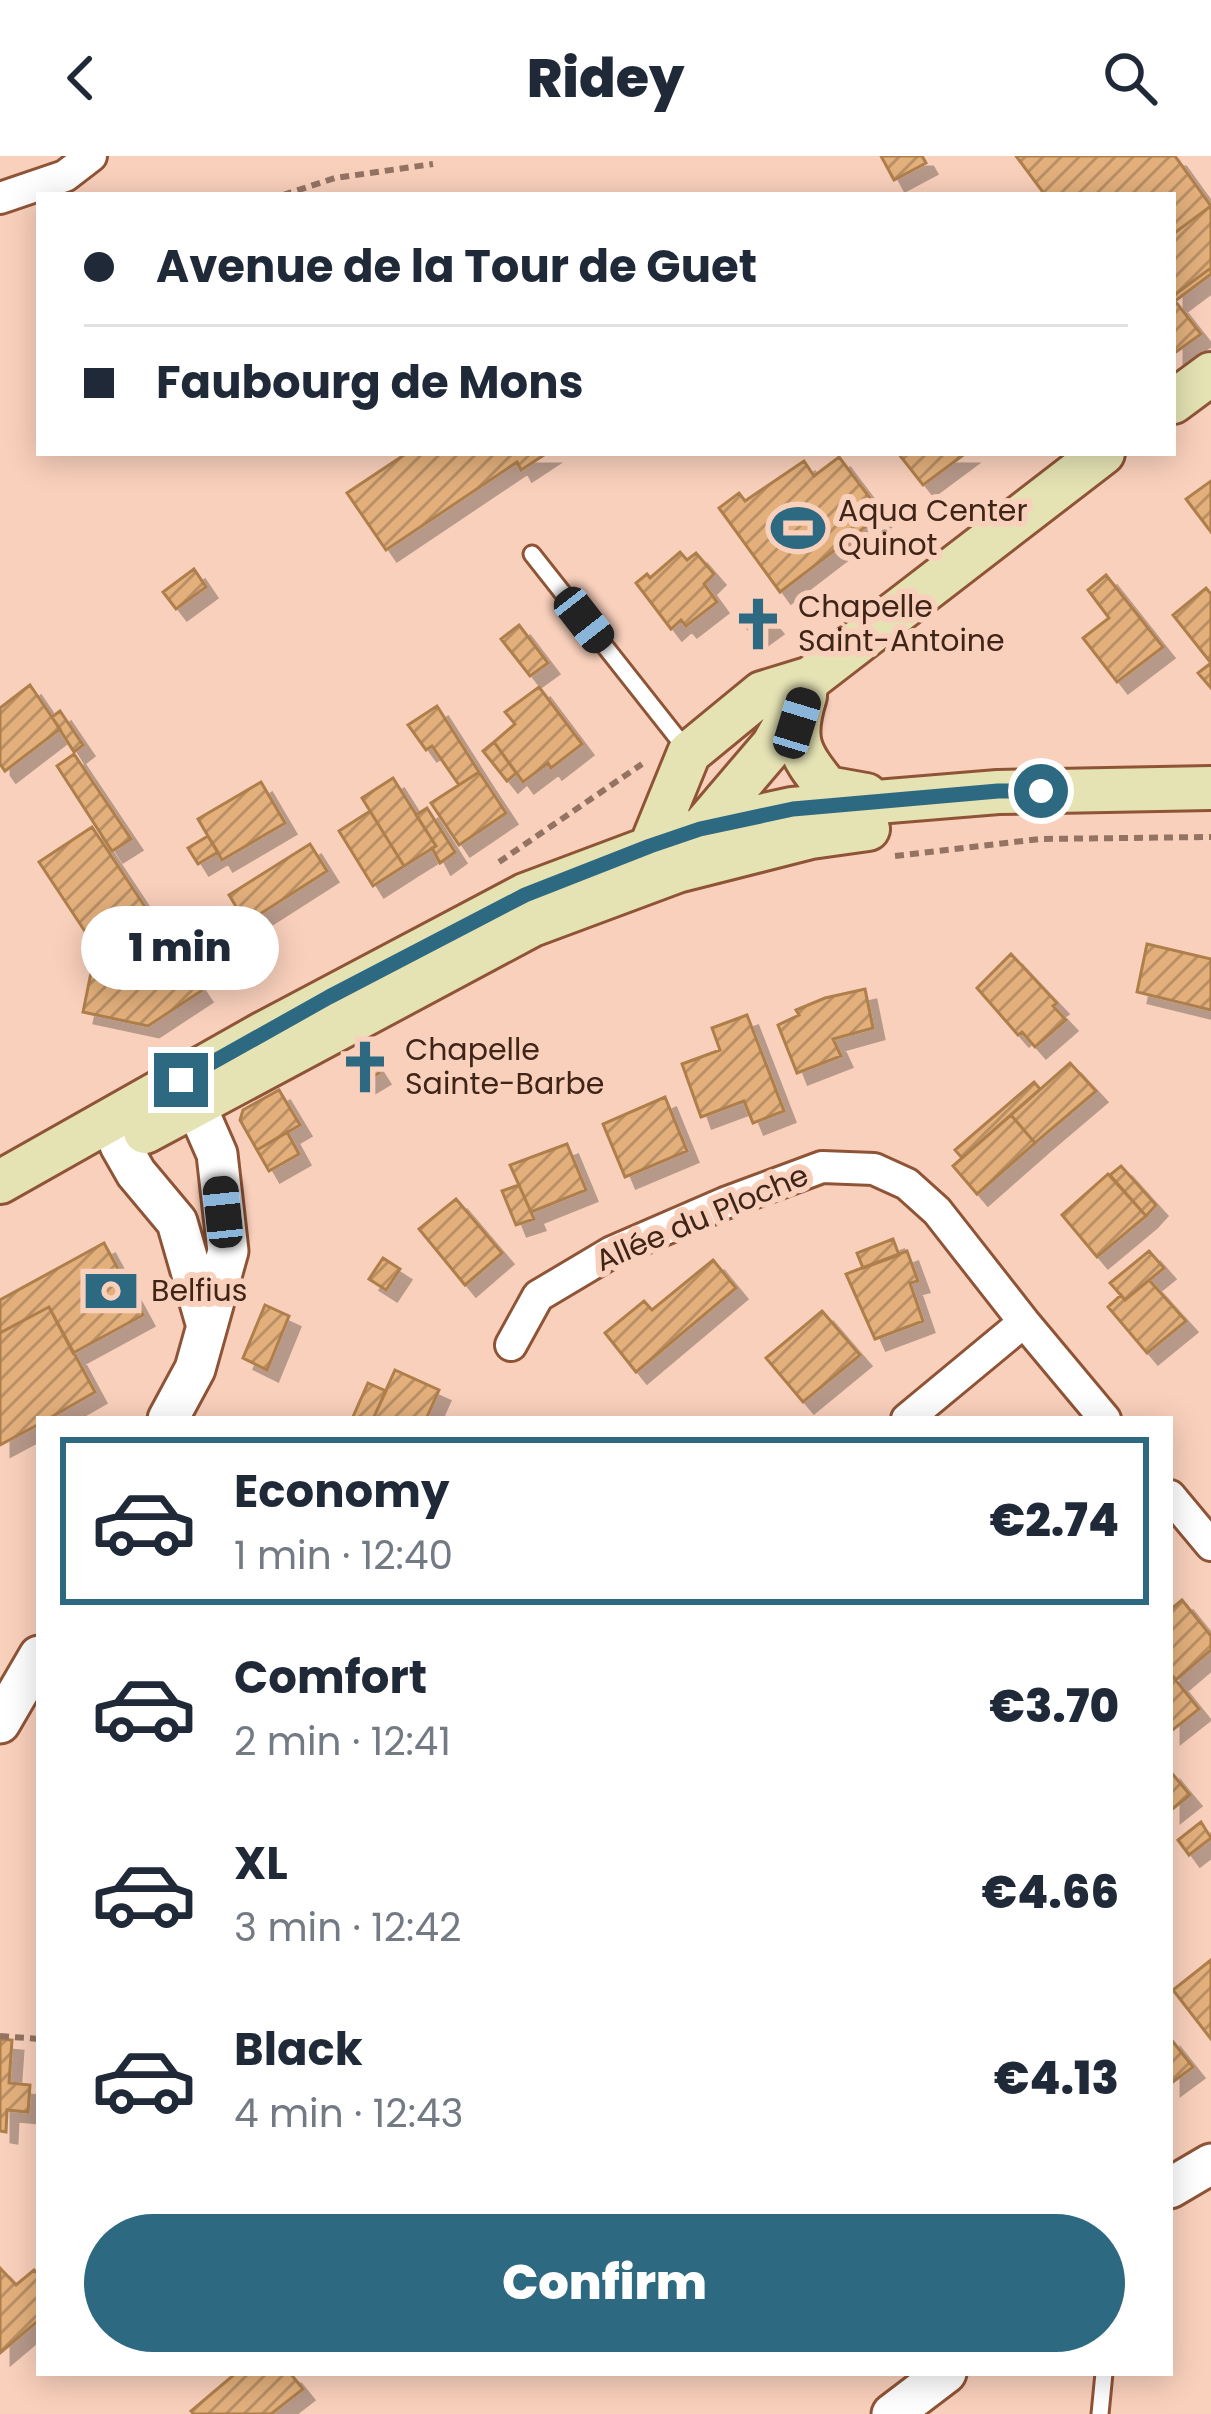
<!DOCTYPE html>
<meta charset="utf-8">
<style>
:root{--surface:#fff;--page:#f2f2f3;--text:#1f2937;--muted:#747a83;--line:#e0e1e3;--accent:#2d6980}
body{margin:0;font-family:Poppins,sans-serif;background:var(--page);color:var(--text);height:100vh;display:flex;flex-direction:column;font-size:45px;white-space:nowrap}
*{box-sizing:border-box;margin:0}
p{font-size:39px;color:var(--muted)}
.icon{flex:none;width:66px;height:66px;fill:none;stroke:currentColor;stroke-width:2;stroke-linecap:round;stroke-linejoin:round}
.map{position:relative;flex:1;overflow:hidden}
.side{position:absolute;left:36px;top:1260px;width:1137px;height:960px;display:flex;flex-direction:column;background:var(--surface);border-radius:0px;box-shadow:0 6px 30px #0003}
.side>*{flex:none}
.guide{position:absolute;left:36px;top:36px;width:1140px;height:264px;border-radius:0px;box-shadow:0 6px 30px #0003;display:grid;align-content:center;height:264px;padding:0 48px;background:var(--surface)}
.end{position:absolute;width:54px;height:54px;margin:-27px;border:15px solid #2d6980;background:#fff;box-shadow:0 0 0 6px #fff}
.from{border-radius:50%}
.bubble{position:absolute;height:84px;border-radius:42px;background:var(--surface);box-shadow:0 6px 30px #0003;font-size:39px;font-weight:800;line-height:84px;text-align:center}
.car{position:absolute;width:36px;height:72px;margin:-36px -18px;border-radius:15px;box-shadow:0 0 9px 3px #0007;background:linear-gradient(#222 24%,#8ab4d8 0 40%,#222 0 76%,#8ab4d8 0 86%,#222 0)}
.guide b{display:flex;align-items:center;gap:42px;height:114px;font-size:45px}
.guide b+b{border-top:3px solid var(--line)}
.guide i{width:30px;height:30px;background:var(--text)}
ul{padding:21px 0 0;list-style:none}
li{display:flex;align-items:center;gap:36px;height:168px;margin:0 24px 18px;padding:0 24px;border:6px solid transparent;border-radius:0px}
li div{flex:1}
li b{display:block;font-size:45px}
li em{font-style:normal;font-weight:800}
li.current{border-color:var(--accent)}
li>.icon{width:108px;height:108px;stroke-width:1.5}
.action{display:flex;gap:24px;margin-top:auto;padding:24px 48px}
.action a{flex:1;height:138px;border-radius:72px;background:var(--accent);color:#fff;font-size:48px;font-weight:800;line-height:138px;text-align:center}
header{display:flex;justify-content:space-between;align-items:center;height:156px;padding:0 48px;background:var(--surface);font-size:54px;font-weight:800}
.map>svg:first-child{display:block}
</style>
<header><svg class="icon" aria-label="back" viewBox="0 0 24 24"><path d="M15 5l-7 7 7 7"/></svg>Ridey<svg class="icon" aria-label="search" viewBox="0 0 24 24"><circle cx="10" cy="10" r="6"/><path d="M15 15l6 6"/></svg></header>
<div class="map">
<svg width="1211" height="2258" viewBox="0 0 1211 2258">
<defs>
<pattern id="building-hatch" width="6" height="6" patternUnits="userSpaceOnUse" patternTransform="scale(3)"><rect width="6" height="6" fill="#e3b07c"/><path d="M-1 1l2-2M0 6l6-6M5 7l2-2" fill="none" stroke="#b98f65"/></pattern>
<filter id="shadow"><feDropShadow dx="11" dy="11" stdDeviation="0" flood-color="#0004"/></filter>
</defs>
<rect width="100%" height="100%" fill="#f9d0bc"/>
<!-- building -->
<path fill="url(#building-hatch)" stroke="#af7f4c" stroke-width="3" filter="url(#shadow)" d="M881 0H922L926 7 894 24Z
M1016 0H1175L1211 50 1173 78V39H1045Z
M1211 50V112L1173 140V78Z
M1211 112V118L1175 145 1201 178 1173 198V140Z
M407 297H547L521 314 517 306 386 394 347 337Z
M898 297H966L923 329Z
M839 301 882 358 780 436 719 352 739 337 745 345 804 305 814 320Z
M1211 325V376L1186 343Z
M680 396 687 404 696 397 714 418 704 428 717 446 686 470 681 464 671 473 636 427 647 418 650 422Z
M194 413 206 431 176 453 163 436Z
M1106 419 1163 491 1117 526 1083 482 1109 462 1088 434Z
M1206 432 1211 438V532L1198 517 1211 507 1173 459Z
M751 455 763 456 772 467 754 480 745 469V459Z
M519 469 548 507 530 520 501 483Z
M30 529 60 573 5 615 0 608V552Z
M539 531 582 588 551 612 548 607 523 626 494 586 515 568 505 556Z
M437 550 479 616 459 629 432 590 426 594 408 569Z
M60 555 83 589 74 596 52 561Z
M494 586 516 617 507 625 483 595Z
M74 598 131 683 112 695 57 610Z
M479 616 506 657 459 689 431 647Z
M393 622 436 690 404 710 362 642Z
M261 626 285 667 222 704 198 663Z
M427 652 455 696 440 707 432 692 436 690 416 659Z
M370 655 404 710 373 730 339 675Z
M92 671 201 835 148 870 83 856 96 792 39 706Z
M208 680 218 696 198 708 188 692Z
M310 688 327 715 246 767 229 739Z
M1147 788 1211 803V854L1137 836Z
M1011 798 1057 847 1053 850 1066 864 1035 891 1022 876 1018 879 977 832Z
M865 833 873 872 833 883 841 900 797 917 778 869 799 859 796 854 825 842Z
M747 859 784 955 753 967 744 945 701 961 682 908 720 894 712 872Z
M365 895 379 917 364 926 350 904Z
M1070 907 1096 935 1035 987 1011 959Z
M1034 926 1040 933 962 1002 955 994Z
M279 934 300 969 257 994 240 964 243 954Z
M665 941 687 995 625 1021 603 968Z
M1011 959 1035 987 977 1038 953 1010Z
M287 976 299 998 269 1015 257 994Z
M567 988 586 1034 531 1056 510 1009Z
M1121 1010 1156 1049 1146 1060 1110 1019Z
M1108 1018 1146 1060 1097 1101 1062 1059Z
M519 1029 534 1063 516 1069 502 1035Z
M456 1043 502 1097 465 1129 419 1073Z
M893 1083 899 1099 863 1112 857 1097Z
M104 1087 143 1159 73 1197 49 1151 0 1177V1144Z
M907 1095 918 1125 910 1127 923 1165 875 1183 846 1118Z
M1149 1095 1164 1112 1125 1144 1110 1127Z
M383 1102 400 1113 386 1134 369 1123Z
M713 1104 736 1132 636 1216 605 1177 644 1145 652 1154Z
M1149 1124 1186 1165 1147 1197 1108 1151 1121 1139 1125 1144Z
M265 1149 289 1160 267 1214 243 1202Z
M49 1151 95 1236 48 1263H39V1268L0 1289V1177Z
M822 1155 860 1199 803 1246 766 1202Z
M395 1214 439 1234 426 1263H373Z
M368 1227 386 1235 373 1263H352Z
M1182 1444 1211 1480V1494L1176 1524 1170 1517V1454Z
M1170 1517 1199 1553 1170 1576Z
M1170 1615 1190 1639 1170 1655Z
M1201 1666 1211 1682 1189 1699 1178 1684Z
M1211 1804V1883L1173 1834Z
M1170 1882 1193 1911 1170 1928Z
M0 1883 12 1884 9 1927 30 1929 28 1956 7 1954 6 1976 0 1975Z
M0 2112 16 2129 34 2114 39 2119V2164L0 2197Z
M236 2217H290L303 2233 271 2258H194L191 2255Z"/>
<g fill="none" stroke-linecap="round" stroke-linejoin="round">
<defs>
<path id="service" d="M532 398 686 593
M1100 2258 1104 2217"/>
<path id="minor" d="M0 42 65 20 91 0
M511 1189 538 1140 612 1096 725 1047 822 1011 874 1013 907 1028 937 1055 1024 1166 1105 1263
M907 1263 1024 1166
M1170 1340 1211 1389"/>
<path id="tertiary" d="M141 946 120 989 136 1017 177 1066 206 1167
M168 1263 195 1213 228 1095 217 998 196 950
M0 1567 39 1500
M1170 2032 1211 2008
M892 2258 946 2217"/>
<path id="secondary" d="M1173 246 1211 218
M805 540C791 585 799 597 827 632L866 639
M698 677 773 589 811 522
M651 690 689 597 762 537 811 522 1103 297
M145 976 532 769 677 715 811 681 868 673
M0 1026 264 877 525 739 701 673 792 653 998 636 1211 632"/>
</defs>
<!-- service casing -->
<use href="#service" stroke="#8f5436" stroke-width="21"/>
<!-- minor casing -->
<use href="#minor" stroke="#8f5436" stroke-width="36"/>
<!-- tertiary casing -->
<use href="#tertiary" stroke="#8f5436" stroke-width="45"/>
<!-- secondary casing -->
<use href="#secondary" stroke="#8f5436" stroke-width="48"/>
<!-- path -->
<path stroke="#947363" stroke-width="6" stroke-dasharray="9 6" stroke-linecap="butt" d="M283 39 335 22 433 8
M895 700 1040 683 1211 681
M499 706 642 608
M0 1880 39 1883"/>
<!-- service -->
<use href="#service" stroke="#fff" stroke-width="15"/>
<!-- minor -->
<use href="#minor" stroke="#fff" stroke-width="30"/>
<!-- tertiary -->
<use href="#tertiary" stroke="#fff" stroke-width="39"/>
<!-- secondary -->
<use href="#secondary" stroke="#e5e3b4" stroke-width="42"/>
</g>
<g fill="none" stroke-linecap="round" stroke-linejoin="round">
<!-- route -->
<path stroke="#2d6980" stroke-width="15" d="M181 924 329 841 525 739 650 690 700 673 793 653 998 635H1041"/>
</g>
<!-- icons -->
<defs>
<symbol id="stadium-bare" viewBox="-9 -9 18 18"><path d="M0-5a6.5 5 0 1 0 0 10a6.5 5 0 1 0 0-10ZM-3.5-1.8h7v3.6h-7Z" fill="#2d6980" stroke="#f9d0bc" stroke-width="2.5" paint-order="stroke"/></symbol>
<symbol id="church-bare" viewBox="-9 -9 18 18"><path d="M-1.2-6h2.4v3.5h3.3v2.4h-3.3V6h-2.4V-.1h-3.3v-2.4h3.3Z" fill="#2d6980" stroke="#f9d0bc" stroke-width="2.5" paint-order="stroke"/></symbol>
<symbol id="bank-bare" viewBox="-9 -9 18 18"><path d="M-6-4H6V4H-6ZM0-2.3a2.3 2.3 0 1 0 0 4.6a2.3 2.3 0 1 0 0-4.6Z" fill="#2d6980" stroke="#f9d0bc" stroke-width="2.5" paint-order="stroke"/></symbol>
</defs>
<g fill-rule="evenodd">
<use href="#stadium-bare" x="760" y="334" width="76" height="76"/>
<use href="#church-bare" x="720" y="430" width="76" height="76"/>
<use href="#church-bare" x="327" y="873" width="76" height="76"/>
<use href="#bank-bare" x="73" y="1097" width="76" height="76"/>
</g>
<g text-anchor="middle" stroke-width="12" stroke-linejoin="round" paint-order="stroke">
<!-- poi labels -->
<g font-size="30" fill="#3f2518" stroke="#f9d0bc" text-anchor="start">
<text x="838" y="365">Aqua Center<tspan x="838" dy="34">Quinot</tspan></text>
<text x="798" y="461">Chapelle<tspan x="798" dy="34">Saint-Antoine</tspan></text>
<text x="405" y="904">Chapelle<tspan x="405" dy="34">Sainte-Barbe</tspan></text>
<text x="151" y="1145">Belfius</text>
</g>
<!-- street labels -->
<g font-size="30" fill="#3f2518" stroke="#f9d0bc">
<text transform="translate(702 1062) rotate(-23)" y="10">Allée du Ploche</text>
</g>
</g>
</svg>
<i class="end from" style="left:1041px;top:635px"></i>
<i class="end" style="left:181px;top:924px"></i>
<div class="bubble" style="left:81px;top:750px;width:198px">1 min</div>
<i class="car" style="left:584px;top:464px;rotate:142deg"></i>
<i class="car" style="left:797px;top:567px;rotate:17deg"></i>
<i class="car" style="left:223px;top:1056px;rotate:354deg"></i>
<div class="guide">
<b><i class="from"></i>Avenue de la Tour de Guet</b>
<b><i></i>Faubourg de Mons</b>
</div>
<section class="side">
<ul>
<li class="current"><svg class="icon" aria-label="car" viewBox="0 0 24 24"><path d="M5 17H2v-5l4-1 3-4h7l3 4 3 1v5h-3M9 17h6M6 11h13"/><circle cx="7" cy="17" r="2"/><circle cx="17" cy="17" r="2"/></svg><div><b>Economy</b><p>1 min · 12:40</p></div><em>€2.74</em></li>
<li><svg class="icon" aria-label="car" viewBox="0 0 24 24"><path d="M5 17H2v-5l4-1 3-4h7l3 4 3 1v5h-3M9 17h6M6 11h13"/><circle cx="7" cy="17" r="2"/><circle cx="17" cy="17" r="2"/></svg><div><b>Comfort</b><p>2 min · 12:41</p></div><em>€3.70</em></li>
<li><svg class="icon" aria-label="car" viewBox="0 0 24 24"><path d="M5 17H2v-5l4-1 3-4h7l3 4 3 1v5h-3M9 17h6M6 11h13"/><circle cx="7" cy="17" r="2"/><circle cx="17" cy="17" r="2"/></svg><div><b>XL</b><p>3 min · 12:42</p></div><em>€4.66</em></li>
<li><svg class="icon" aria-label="car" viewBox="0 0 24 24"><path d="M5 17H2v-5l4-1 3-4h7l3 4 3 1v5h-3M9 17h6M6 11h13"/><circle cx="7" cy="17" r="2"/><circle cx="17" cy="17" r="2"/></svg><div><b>Black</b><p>4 min · 12:43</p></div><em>€4.13</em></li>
</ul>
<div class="action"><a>Confirm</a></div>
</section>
</div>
